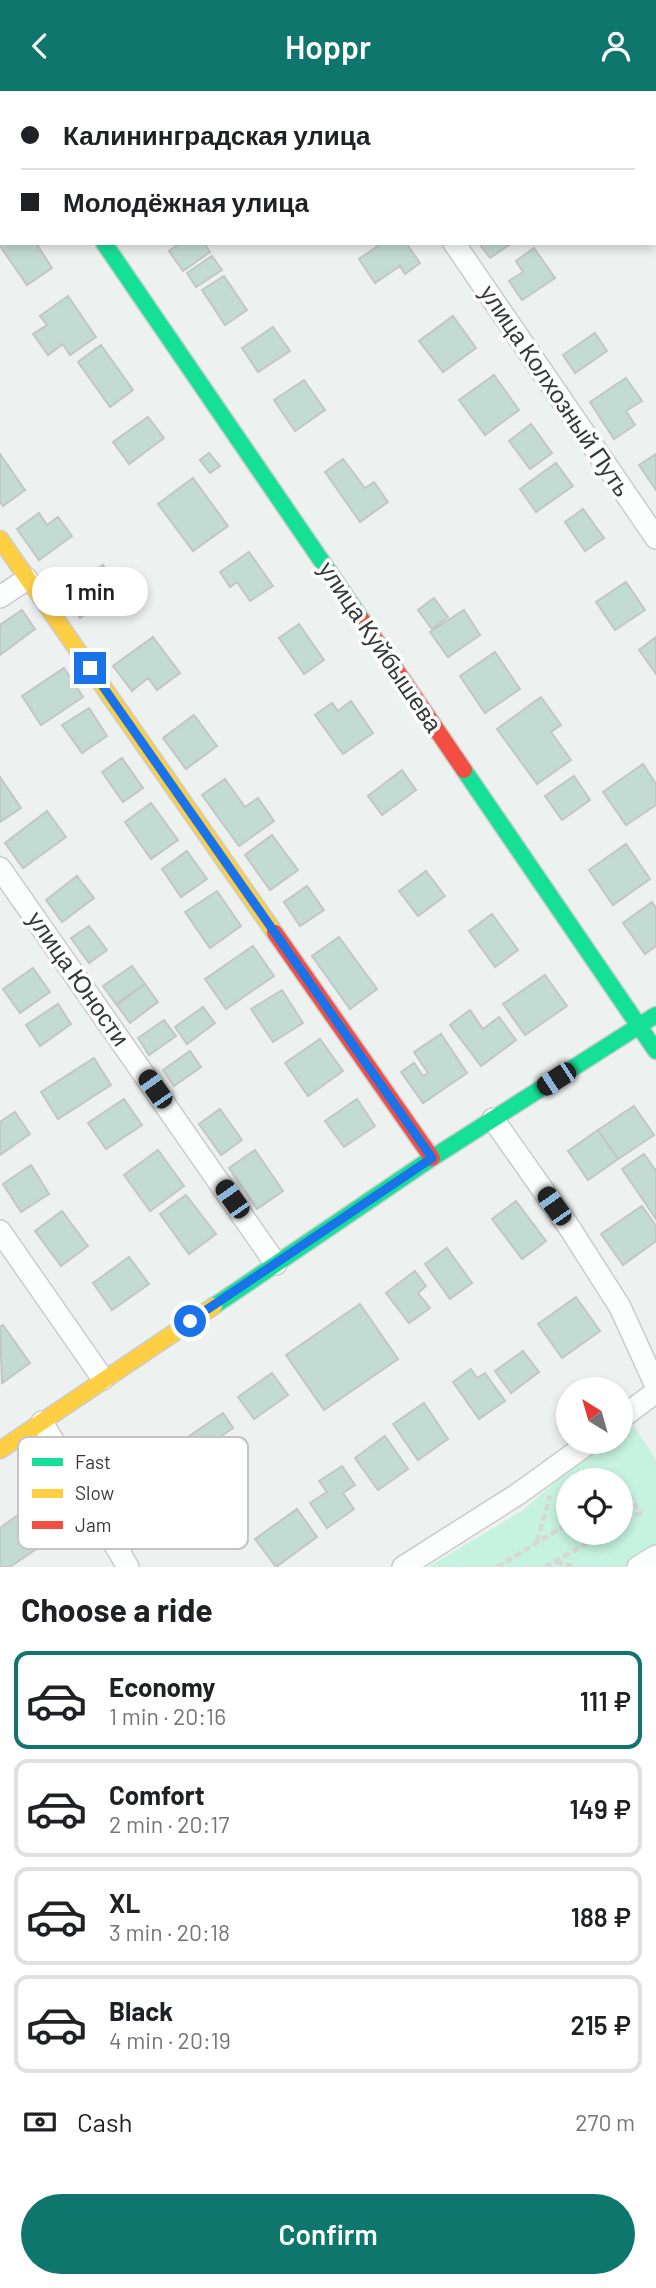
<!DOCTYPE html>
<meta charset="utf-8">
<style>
:root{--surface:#fff;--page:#f2f2f2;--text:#202124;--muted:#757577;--line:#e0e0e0;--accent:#0f766e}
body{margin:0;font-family:Barlow,sans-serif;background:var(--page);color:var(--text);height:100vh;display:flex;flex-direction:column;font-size:26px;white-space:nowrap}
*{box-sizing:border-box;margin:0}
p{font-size:23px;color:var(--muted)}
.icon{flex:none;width:38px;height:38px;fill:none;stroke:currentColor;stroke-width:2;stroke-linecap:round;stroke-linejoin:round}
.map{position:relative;height:1476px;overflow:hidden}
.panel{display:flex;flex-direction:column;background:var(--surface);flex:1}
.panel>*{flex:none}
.hud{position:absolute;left:0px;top:0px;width:656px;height:154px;box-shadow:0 4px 10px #0003;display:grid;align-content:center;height:154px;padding:0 21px;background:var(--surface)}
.needle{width:46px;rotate:323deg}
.buttons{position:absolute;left:556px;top:1286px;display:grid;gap:14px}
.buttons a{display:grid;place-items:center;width:77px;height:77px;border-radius:50%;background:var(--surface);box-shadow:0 4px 10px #0003;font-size:35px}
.end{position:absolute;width:32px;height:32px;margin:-16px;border:9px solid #1a73e8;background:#fff;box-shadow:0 0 0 4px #fff}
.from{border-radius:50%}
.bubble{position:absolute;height:49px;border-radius:24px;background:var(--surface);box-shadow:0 4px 10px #0003;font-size:23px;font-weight:600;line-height:49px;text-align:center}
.car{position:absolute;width:21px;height:42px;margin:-21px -10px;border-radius:9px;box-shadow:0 0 5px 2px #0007;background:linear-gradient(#222 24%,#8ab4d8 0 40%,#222 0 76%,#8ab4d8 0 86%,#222 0)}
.hud b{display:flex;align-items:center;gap:24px;height:66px;font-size:26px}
.hud b+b{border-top:2px solid var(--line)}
.hud i{width:18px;height:18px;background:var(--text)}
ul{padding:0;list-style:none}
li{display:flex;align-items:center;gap:21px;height:98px;margin:0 14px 10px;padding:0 7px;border:4px solid var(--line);border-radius:14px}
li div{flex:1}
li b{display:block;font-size:26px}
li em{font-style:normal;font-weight:600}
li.on{border-color:var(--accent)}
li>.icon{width:63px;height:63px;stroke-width:1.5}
h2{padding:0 21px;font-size:32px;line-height:84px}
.pay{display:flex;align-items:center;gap:18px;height:77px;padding:0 21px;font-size:26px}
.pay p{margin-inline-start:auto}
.primary-button{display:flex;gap:14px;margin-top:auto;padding:14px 21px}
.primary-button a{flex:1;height:80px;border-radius:42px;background:var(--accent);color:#fff;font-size:28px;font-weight:600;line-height:80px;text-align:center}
header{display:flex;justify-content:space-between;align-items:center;height:91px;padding:0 21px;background:var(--accent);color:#fff;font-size:32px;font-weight:600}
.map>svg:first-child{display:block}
</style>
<header><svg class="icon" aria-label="back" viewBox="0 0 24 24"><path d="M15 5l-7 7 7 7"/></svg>Hoppr<svg class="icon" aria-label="person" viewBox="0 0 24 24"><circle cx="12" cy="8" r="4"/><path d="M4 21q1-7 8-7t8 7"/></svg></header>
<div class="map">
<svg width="656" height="1476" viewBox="0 0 656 1476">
<rect width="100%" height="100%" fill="#edf1ef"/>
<!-- green -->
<path fill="#c6f2e0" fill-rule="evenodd" d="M631 1331 656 1369V1452L624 1476H428L522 1420 601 1351H621V1335ZM569 1390H621V1442H569Z"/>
<!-- building -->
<path fill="#c3dcd3" stroke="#c3c6c5" stroke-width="2" d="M2 145V152H36L52 177 27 194 0 155Z
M180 152H204L210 161 183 180 169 160Z
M382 152H406L420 172 405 183 400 175 375 192 359 168Z
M479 152H512L490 167Z
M534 157 555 187 522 209 509 190 523 181 516 170Z
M212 165 222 179 196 196 187 182Z
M224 185 247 219 225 234 202 199Z
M68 205 96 246 70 264 63 253 48 264 33 243 47 234 40 225Z
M453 225 476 257 443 281 419 250Z
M273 236 290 260 258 281 242 257Z
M595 242 607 260 575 282 563 264Z
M101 254 133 299 110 316 78 271Z
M494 284 519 319 485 344 459 309Z
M626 287 642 310 626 320 635 334 614 348 590 311Z
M304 289 325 319 295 340 274 309Z
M148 326 164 347 129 373 113 351Z
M531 333 552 362 530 378 509 350Z
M209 362 220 375 210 382 200 369Z
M0 363 25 399 3 415 0 411Z
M656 363V399L639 374Z
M343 368 365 397 374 391 388 411 360 431 325 381Z
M556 372 573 395 536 421 520 398Z
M193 387 228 435 193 460 158 413Z
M583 418 604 447 585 460 565 431Z
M39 422 47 434 58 426 72 445 39 469 17 438Z
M249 461 273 495 250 510 237 491 230 496 220 481Z
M103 474 120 500 80 527 62 501Z
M626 491 645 519 615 539 596 511Z
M434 507 448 526 432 538 418 519Z
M22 519 35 538 0 564V534Z
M464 519 480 544 448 566 430 541Z
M299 533 324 569 304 583 279 547Z
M153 546 180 582 157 599 148 587 132 600 113 575Z
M656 546V583L639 559Z
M495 561 520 598 485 622 460 585Z
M64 577 83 606 41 634 22 605Z
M541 606 561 634 551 641 571 669 537 693 497 638Z
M351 610 373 642 343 663 315 624 332 612 338 620Z
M89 617 107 645 82 662 62 634Z
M194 624 217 655 186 678 163 647Z
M122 667 143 697 123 711 102 681Z
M643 673 656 693V714L626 734 603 701Z
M402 679 416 699 382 724 368 705Z
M574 685 590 709 562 729 545 705Z
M0 686 21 717 0 731Z
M225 688 245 716 258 707 274 730 239 755 202 704Z
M151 712 178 749 151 768 125 731Z
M47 720 66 746 23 777 5 752Z
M272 744 298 779 270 799 245 764Z
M626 753 650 788 613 814 589 779Z
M187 760 207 788 181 806 162 778Z
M426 780 445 805 418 825 399 800Z
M77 785 94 807 62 831 46 809Z
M307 795 324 819 300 835 284 811Z
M217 800 241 835 210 857 185 821Z
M652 811 656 817V855L645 863 623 832Z
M492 823 518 859 495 876 469 840Z
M89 835 107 859 89 872 71 847Z
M339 846 377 898 350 918 312 865Z
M253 855 274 885 226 918 205 888Z
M132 875 145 893 116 913 103 895Z
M33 877 50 901 20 922 3 898Z
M545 884 567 915 525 944 503 913Z
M145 893 158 911 130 932 117 914Z
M282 899 303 932 273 951 251 918Z
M58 913 71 933 40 955 26 934Z
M203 916 215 932 187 953 175 936Z
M470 919 483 938 499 926 516 949 481 975 450 934Z
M164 929 176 945 149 964 138 947Z
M441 943 467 982 423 1012 401 981 414 972 423 985 428 982 414 961Z
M320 948 343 980 308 1005 285 972Z
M190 960 201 976 174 995 163 979Z
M94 967 111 994 58 1028 41 1001Z
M124 1008 142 1034 106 1058 88 1032Z
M357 1008 375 1035 344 1056 325 1030Z
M634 1015 654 1044 618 1068 598 1039Z
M220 1018 242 1049 221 1064 199 1033Z
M15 1021 30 1043 0 1064V1031Z
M598 1039 618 1068 588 1089 568 1060Z
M158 1059 184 1095 150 1120 124 1084Z
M255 1059 283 1100 257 1118 229 1077Z
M644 1063 656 1080V1128L622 1078Z
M31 1074 49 1103 21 1121 3 1093Z
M186 1104 216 1143 189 1163 160 1123Z
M516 1110 546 1150 522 1168 492 1128Z
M642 1115 656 1135V1150L623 1174 601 1143Z
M62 1120 88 1155 61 1175 35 1140Z
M447 1157 472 1192 450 1208 425 1173Z
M129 1166 149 1193 112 1219 93 1192Z
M415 1180 426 1195 418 1202 430 1217 409 1232 386 1202Z
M576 1206 600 1240 562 1267 538 1233Z
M360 1213 398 1268 324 1319 286 1264Z
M3 1234 30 1272 2 1292 0 1236Z
M523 1260 539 1281 511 1302 495 1280Z
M471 1278 477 1287 485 1282 505 1310 479 1328 453 1291Z
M272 1282 288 1304 254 1328 238 1306Z
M424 1312 448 1348 418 1369 393 1333Z
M223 1322 233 1337 216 1349 235 1377 215 1391 185 1348Z
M385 1345 408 1378 378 1399 355 1367Z
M342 1375 355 1394 343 1402 354 1418 327 1437 310 1412 327 1401 319 1390Z
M39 1409 61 1441 10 1476H0V1437Z
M297 1418 317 1446 276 1476 255 1448Z"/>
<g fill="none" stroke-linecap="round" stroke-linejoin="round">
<defs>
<path id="street" d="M3 0 4 2
M349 0 350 2
M454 152 656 447
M0 506 27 488
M0 777 276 1173
M493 1028 569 1136 620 1216 656 1295
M0 1140 103 1288
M621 1327 656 1301
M42 1331 128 1476
M403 1476 518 1403 590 1351
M638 1476 656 1465"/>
<path id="fast" d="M104 152 362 529
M464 679 656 960
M214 1215 432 1067 656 924"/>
<path id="slow" d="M0 448 275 842
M0 1359 214 1215"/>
<path id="jam" d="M362 529 464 679
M275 842 432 1067"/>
</defs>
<!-- street casing -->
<use href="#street" stroke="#cacdcc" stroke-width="24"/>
<!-- fast casing -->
<use href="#fast" stroke="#cacdcc" stroke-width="19"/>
<!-- slow casing -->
<use href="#slow" stroke="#cacdcc" stroke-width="19"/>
<!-- jam casing -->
<use href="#jam" stroke="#cacdcc" stroke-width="19"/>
<!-- path -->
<path stroke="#d6d7d6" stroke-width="4.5" stroke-dasharray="7 3.5" stroke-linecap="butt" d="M621 1400 625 1398 640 1422 621 1432
M537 1450 550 1405
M556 1471 576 1476
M497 1476 569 1432
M545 1476 605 1442"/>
<!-- street -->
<use href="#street" stroke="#fcfdfd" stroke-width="21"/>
<!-- fast -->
<use href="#fast" stroke="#16e098" stroke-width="16"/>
<!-- slow -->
<use href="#slow" stroke="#ffcf43" stroke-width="16"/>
<!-- jam -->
<use href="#jam" stroke="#f24e42" stroke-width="16"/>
</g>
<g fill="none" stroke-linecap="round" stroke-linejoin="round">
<!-- route -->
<path stroke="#1a73e8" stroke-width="9" d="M90 577 432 1067 190 1230"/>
</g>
<g text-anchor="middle" stroke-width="7" stroke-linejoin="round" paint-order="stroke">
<!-- street labels -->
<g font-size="24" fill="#363938" stroke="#fff">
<text transform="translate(555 300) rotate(56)" y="8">улица Колхозный Путь</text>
<text transform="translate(380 556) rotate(56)" y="8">улица Куйбышева</text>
<text transform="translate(78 888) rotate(55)" y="8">улица Юности</text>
</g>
</g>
<!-- legend -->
<rect x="18" y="1346" width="230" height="112" rx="10" fill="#fff" stroke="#c3c4c3" stroke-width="2"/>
<rect x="32" y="1367" width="31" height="8" fill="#16e098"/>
<rect x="32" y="1398" width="31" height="9" fill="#ffcf43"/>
<rect x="32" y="1430" width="31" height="8" fill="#f24e42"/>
<g font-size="19" fill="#363938">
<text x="75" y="1378">Fast</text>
<text x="75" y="1409">Slow</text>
<text x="75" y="1441">Jam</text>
</g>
</svg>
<div class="buttons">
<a><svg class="needle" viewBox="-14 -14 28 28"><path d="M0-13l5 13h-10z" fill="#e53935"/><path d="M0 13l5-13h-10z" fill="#757577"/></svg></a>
<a><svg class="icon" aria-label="locate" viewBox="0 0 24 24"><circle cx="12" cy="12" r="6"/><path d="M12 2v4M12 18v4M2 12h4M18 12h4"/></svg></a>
</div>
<i class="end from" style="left:190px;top:1230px"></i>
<i class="end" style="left:90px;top:577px"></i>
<div class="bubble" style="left:32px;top:476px;width:116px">1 min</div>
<i class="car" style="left:556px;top:988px;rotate:237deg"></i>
<i class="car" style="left:155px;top:998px;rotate:325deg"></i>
<i class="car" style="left:232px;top:1108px;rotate:325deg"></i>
<i class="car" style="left:554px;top:1115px;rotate:325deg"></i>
<div class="hud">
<b><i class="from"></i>Калининградская улица</b>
<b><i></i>Молодёжная улица</b>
</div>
</div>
<section class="panel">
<h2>Choose a ride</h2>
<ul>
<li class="on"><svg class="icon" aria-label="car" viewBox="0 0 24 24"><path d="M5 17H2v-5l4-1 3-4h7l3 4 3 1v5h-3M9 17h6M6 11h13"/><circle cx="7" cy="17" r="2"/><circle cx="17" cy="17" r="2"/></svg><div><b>Economy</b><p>1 min · 20:16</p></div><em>111 ₽</em></li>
<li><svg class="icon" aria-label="car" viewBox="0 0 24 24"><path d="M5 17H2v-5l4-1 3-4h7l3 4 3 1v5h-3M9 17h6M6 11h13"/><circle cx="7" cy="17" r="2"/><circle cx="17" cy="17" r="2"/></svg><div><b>Comfort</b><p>2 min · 20:17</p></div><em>149 ₽</em></li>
<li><svg class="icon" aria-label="car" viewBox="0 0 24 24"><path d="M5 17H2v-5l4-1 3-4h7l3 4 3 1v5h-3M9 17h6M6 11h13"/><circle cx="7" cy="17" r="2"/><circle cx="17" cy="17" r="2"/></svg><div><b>XL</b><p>3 min · 20:18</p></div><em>188 ₽</em></li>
<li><svg class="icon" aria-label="car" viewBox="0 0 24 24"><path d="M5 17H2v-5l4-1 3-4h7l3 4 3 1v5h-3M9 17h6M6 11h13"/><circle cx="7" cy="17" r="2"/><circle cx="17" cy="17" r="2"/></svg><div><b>Black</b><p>4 min · 20:19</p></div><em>215 ₽</em></li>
</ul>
<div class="pay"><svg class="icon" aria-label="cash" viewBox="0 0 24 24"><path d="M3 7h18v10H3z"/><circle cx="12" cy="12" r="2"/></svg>Cash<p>270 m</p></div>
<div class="primary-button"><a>Confirm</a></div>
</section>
